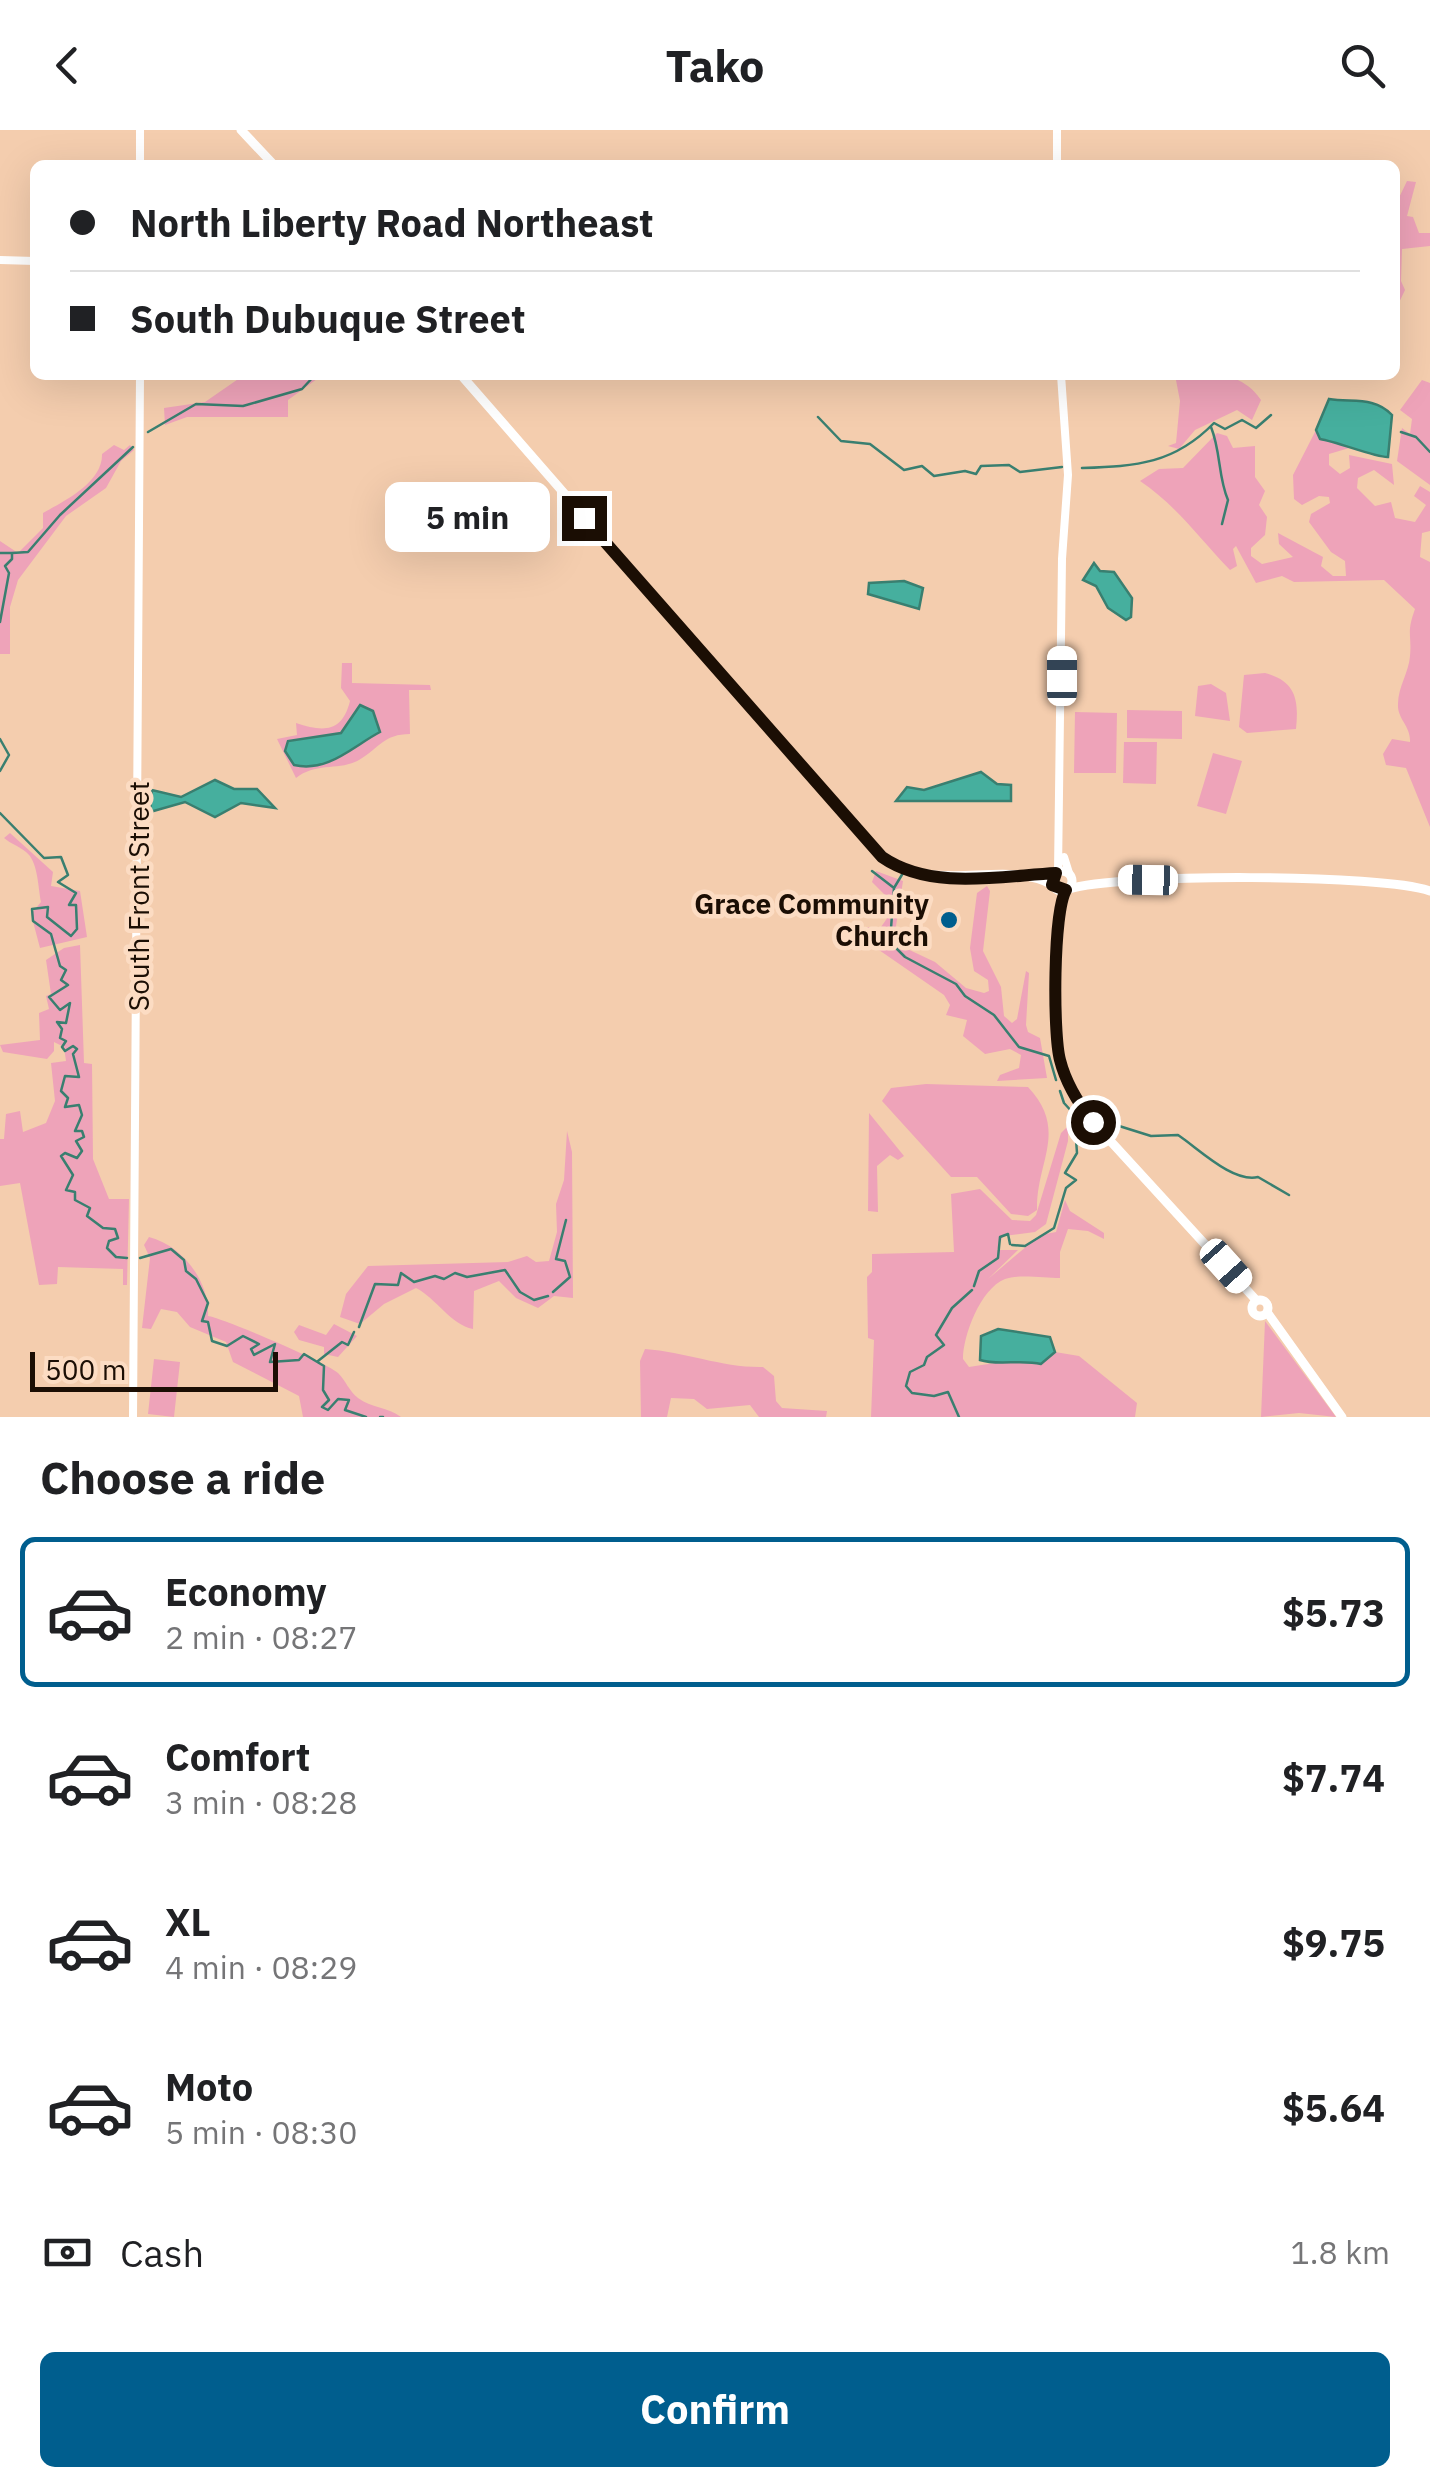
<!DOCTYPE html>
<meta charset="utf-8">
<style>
:root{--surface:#fff;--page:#f6f6f6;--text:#202124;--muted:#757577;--line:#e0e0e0;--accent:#005e8e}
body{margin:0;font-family:"IBM Plex Sans",sans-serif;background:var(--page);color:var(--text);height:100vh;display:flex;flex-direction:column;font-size:38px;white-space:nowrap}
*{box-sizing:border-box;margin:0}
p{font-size:32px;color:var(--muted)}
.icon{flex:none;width:55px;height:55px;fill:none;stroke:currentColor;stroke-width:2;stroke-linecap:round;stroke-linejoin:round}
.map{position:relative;height:1287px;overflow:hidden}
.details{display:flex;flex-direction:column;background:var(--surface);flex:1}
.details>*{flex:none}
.guide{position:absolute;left:30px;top:30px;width:1370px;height:220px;border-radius:15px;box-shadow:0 10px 40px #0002;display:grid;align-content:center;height:220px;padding:0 40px;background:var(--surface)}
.scale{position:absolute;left:30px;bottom:25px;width:248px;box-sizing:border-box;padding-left:10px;border:5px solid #1b0e04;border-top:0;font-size:28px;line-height:35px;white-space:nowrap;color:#1b0e04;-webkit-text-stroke:8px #fcdcc3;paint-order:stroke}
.end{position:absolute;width:45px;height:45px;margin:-22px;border:12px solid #1b0e04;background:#fff;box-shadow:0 0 0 5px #fff}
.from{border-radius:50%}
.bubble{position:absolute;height:70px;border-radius:15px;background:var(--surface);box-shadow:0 10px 40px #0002;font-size:32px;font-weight:700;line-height:70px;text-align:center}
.car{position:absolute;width:30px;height:60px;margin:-30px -15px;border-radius:12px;box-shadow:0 0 8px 2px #0007;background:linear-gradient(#fff 24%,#345 0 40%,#fff 0 76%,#345 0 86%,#fff 0)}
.guide b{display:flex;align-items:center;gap:35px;height:95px;font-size:38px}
.guide b+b{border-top:2px solid var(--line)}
.guide i{width:25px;height:25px;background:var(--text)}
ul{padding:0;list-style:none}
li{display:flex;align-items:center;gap:30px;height:150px;margin:0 20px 15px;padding:0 20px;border:5px solid transparent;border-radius:15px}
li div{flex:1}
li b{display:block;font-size:38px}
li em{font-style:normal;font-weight:700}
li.current{border-color:var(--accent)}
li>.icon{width:90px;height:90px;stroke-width:1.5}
h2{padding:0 40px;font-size:45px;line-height:120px}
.pay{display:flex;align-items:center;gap:25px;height:110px;padding:0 40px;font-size:38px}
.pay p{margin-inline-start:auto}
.button{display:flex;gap:20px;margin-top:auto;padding:20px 40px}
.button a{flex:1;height:115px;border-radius:15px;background:var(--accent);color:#fff;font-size:40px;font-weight:700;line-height:115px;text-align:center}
header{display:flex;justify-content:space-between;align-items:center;height:130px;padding:0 40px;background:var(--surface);font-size:45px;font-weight:700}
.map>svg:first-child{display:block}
</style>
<header><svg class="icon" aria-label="back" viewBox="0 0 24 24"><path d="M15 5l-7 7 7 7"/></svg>Tako<svg class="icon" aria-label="search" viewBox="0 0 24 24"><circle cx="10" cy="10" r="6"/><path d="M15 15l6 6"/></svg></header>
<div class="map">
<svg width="1430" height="1287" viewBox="0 0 1430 1287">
<rect width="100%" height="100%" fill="#f4cdae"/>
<!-- green -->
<path fill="#eea3b9" d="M1407 51 1416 52 1407 86 1413 87 1419 103H1430V116L1402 119 1401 151 1405 160 1395 181V76Z
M244 245 317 249 288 270V287H187L165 295 164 278 205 272Z
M1175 245C1209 245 1240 239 1261 270L1252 290 1237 280 1195 300 1179 319 1168 316 1176 313 1180 271Z
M1422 250 1430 253V355L1397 331 1402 298 1410 304 1412 289 1400 280Z
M1316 300 1321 309 1356 316 1329 324V335L1340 344 1350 338 1349 325 1392 334 1394 355 1374 340 1358 348 1357 358 1375 376 1391 372 1395 388 1415 392 1426 375 1414 366 1420 356 1430 362V401L1422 403 1420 427 1430 432V697L1406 638 1386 635 1383 624 1392 609 1410 612C1411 596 1397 589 1398 574 1398 557 1409 542 1410 526 1412 504 1406 504 1415 479L1384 450 1294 452 1282 446 1256 453 1236 416 1233 419 1237 436 1230 440C1199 408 1177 376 1140 351L1159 339 1183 338 1217 303 1227 306 1233 318 1255 316V347L1265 361 1259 375 1267 387 1265 405 1251 418V426L1262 434 1293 427 1279 414 1278 403 1323 427 1321 436 1333 446H1346L1345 431 1331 422 1309 392 1311 384 1330 373 1329 367 1319 366 1302 375 1294 369 1293 345Z
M114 315 124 320 130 315 134 320 121 331 106 358 66 386 18 450 10 477V524H0V411L18 423 43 398V383C65 371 103 352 102 324Z
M342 533H352V553L430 555 431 560H409L410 604C384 604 379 618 359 630 340 641 316 632 296 648L277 609 297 605 296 593C323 602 342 603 350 571L341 558Z
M1265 543C1296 551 1299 570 1296 599L1247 603 1239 597 1244 545Z
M1211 554 1226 563 1230 591 1195 586 1198 556Z
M1127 580 1182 581V609L1127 608Z
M1075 582 1117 583 1116 643H1074Z
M1124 612H1157L1156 654 1123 653Z
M1213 623 1242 631 1226 684 1197 676Z
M10 703 53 742 51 756 80 761 87 807 40 818 31 784 41 772C38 757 38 731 26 722 19 716 11 714 4 708Z
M876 741 903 751 896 796 901 816 935 832 966 858 984 863 989 861 988 850 974 841 970 818 977 763 987 756 990 761 983 821 1001 857 1004 886 1012 893 1017 889 1026 841 1029 843 1026 895 1028 902 1040 908 1047 948 997 951 1000 945 1019 938 1021 925 1010 919 985 924 963 906 967 890 946 885 950 875 944 865 866 811 864 797H881L888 787 885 765 872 752Z
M80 815 84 933 92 934 93 1029 109 1069H129L127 1155H123V1139L58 1137 57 1154 39 1155 20 1053 0 1056V1009H4L6 984 20 981 23 1002 46 993 55 971 51 933 66 931 64 917 54 912V921L47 929 3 922 0 915 40 910 39 883 49 879 46 866 51 864 46 830 64 818Z
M926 954 1028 957C1069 1001 1036 1031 1037 1080L1028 1086 1011 1084 977 1047H951L882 971 891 958Z
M869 983 904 1026 898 1030 890 1025 877 1036 878 1082 868 1081Z
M1068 996V1011L1046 1094 1035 1102 1003 1106 997 1120H1018L988 1149 1040 1105 1056 1102 1065 1070 1070 1081 1104 1103V1109L1088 1101 1068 1099 1060 1122V1148C1044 1148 1019 1144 1005 1149 980 1159 963 1206 963 1229L969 1237 1020 1229 1041 1234 1055 1222 1079 1226 1137 1273 1135 1287H871L874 1210 868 1208 867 1147 872 1142V1124L954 1122 951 1064 980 1059 1012 1090 1030 1091 1036 1085 1061 1003Z
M567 1001 572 1022 573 1168 554 1166 538 1178 516 1168 499 1151 474 1161 473 1199C451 1195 436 1168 416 1158L384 1174 360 1194 340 1187 346 1164 368 1136 508 1132 527 1126 536 1132 549 1131 557 1102 556 1074 564 1050Z
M149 1107C183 1116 210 1152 208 1186 223 1188 328 1233 338 1243 346 1251 349 1261 358 1268 371 1278 388 1277 401 1287H303L299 1266 233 1232 226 1212 190 1197 177 1182 161 1179 151 1199 142 1198 150 1128 144 1115Z
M1265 1191 1336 1287 1299 1283 1261 1287Z
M334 1194 357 1206 338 1227 324 1224V1217L299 1210 294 1202 299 1195 326 1205Z
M645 1219C685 1222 724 1238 763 1237L774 1246 776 1271 782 1278 827 1281 826 1287H759L750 1275 707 1279 694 1269 671 1268 667 1287H641L640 1231Z
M154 1229 180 1232 174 1287 148 1284Z"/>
<!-- water -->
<path fill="#46af9e" stroke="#397f70" stroke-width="2.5" d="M1329 269C1352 273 1374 266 1392 285L1388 327C1377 328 1338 312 1320 309L1316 300Z
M1094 433 1100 441 1114 442 1132 468 1131 487 1126 490 1108 478 1096 456 1083 450Z
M904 451 923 458 919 479 868 464 869 453Z
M360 575 373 581 380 602C353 616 328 643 294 635L285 621 288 611 341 603Z
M981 642 997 654 1011 655V671H896L907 657 924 660Z
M215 650 234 659H257L275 678 241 673 215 687 185 672 150 682 152 660 181 667Z
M998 1199 1050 1207 1055 1222 1041 1234C1021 1229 998 1236 980 1230L981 1206Z"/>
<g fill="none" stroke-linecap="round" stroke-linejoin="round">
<!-- stream -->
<path stroke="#397f70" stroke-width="2.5" d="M818 287 841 311 870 314 904 340 922 336 934 346 965 341 976 344 981 336 1009 335 1020 342 1062 337
M1211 297C1221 322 1218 347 1228 370L1222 394
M148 302 196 274 243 276 302 259 315 245
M1401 302 1416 307 1430 322
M1082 338C1137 336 1174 334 1214 293L1225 299 1242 290 1256 298 1271 285
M0 423H12V429L5 436 9 443 0 492
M12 423 28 422 60 385 133 317
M0 609 9 625 0 641
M0 683 44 728 61 727 68 745 58 752 76 763 69 775H76L77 799 71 806 47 787 48 777 32 779 33 791 51 804 60 836 66 840 61 850 68 855 49 867 60 880 70 873 66 893 57 892 62 899 60 908 66 911 62 917 65 921 73 916 77 919 73 924 79 947 65 946 61 961 68 968 65 977 79 975 82 985 75 1001H82L84 1007 76 1011 82 1021 77 1028 65 1023 61 1026 73 1045 66 1060 75 1062V1070L90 1078 87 1086 103 1098 115 1099 118 1108 109 1111 107 1118 116 1127 127 1128
M872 741 894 758
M903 743 894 758 890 812 905 827 956 854 965 866 994 885 1019 917 1049 926 1056 950
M862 798 885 804
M1100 990 1151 1006 1178 1005C1199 1019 1233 1053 1258 1047L1289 1065
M1012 1115 1025 1116 1054 1098 1066 1058 1076 1050 1065 1043 1077 1023 1076 1009 1084 995 1064 973 1060 961
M140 1128 171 1119 184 1130 186 1141 196 1149 208 1173 202 1191 208 1192 212 1211 227 1216 243 1206 259 1214 251 1219 254 1225 275 1214 270 1232 299 1230 304 1224 324 1236 323 1260 329 1270 322 1277 328 1280 338 1269 349 1270 345 1280 366 1287
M974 1156 979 1141 998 1128 1000 1107 1008 1104 1010 1114
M553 1162 570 1147 565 1131 556 1129 566 1090
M359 1197 375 1154 398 1155 401 1143 414 1152 435 1146 444 1149 455 1143 467 1147 505 1140 520 1162 534 1170 548 1166
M318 1231 342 1212 348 1215 354 1202
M380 1287H383
M959 1287 948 1262 934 1266 912 1263 906 1256 910 1242 924 1235 927 1227 944 1215 936 1205 952 1178 972 1160"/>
<!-- tertiary -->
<path stroke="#fff" stroke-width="8" d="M140 0V35
M1057 0V35
M0 130 35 131
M1064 727 1069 743
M1058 742 1062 429 1068 345 1061 245
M133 1287 140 245"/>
<!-- secondary -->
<path stroke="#fff" stroke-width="9" d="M241 0 274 35
M461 245 876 721C934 770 1000 726 1053 755
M1052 751a10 10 0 1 1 20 0a10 10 0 1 1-20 0Z
M1069 759C1117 743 1385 744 1430 761
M1066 760C1053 782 1053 903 1060 930 1066 954 1078 973 1093 992L1256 1170
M1252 1178a8 8 0 1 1 16 0a8 8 0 1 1-16 0Z
M1267 1182 1342 1287"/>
</g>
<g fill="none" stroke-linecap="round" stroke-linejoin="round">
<!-- route -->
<path stroke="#1b0e04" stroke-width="12" d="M584 388 882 727C931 761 1001 746 1056 743L1052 755 1066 760C1053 782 1053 904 1060 930 1066 954 1078 973 1093 992"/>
</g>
<!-- markers -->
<circle fill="#005e8e" stroke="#fcdcc3" stroke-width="4" cx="949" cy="790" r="10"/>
<g text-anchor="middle" stroke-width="9" stroke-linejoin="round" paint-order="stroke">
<!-- street labels -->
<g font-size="28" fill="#1b0e04" stroke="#fcdcc3">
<text transform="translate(139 766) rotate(-90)" y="10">South Front Street</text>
</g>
<!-- poi labels -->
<g font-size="28" font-weight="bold" fill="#1b0e04" stroke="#fcdcc3" text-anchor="end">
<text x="929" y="784">Grace Community<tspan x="929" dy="32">Church</tspan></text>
</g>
</g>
</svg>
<div class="scale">500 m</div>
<i class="end from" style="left:1093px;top:992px"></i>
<i class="end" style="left:584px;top:388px"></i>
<div class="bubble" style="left:385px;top:352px;width:165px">5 min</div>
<i class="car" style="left:1062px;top:546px;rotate:0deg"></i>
<i class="car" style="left:1148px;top:750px;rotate:271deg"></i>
<i class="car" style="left:1226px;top:1136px;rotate:138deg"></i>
<div class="guide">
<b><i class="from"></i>North Liberty Road Northeast</b>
<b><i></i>South Dubuque Street</b>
</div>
</div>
<section class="details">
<h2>Choose a ride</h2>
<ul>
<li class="current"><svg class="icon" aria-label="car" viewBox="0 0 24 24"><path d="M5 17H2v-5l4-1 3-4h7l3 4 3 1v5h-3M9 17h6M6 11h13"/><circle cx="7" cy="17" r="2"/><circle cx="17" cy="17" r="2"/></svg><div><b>Economy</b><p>2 min · 08:27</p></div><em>$5.73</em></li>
<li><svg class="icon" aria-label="car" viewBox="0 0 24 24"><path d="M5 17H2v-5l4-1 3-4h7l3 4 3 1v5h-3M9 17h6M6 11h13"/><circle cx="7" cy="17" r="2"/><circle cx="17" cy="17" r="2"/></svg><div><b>Comfort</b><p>3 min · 08:28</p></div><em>$7.74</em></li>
<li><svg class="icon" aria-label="car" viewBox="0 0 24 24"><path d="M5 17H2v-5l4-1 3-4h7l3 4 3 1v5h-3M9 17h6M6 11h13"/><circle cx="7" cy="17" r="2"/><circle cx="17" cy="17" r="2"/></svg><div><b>XL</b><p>4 min · 08:29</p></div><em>$9.75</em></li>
<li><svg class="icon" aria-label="car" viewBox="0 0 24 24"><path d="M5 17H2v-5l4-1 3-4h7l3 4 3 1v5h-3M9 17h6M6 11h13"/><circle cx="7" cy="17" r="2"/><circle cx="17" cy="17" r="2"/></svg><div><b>Moto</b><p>5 min · 08:30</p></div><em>$5.64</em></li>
</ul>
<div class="pay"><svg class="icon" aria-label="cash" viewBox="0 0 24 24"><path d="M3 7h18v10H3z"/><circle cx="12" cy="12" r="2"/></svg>Cash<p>1.8 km</p></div>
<div class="button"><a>Confirm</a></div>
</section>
